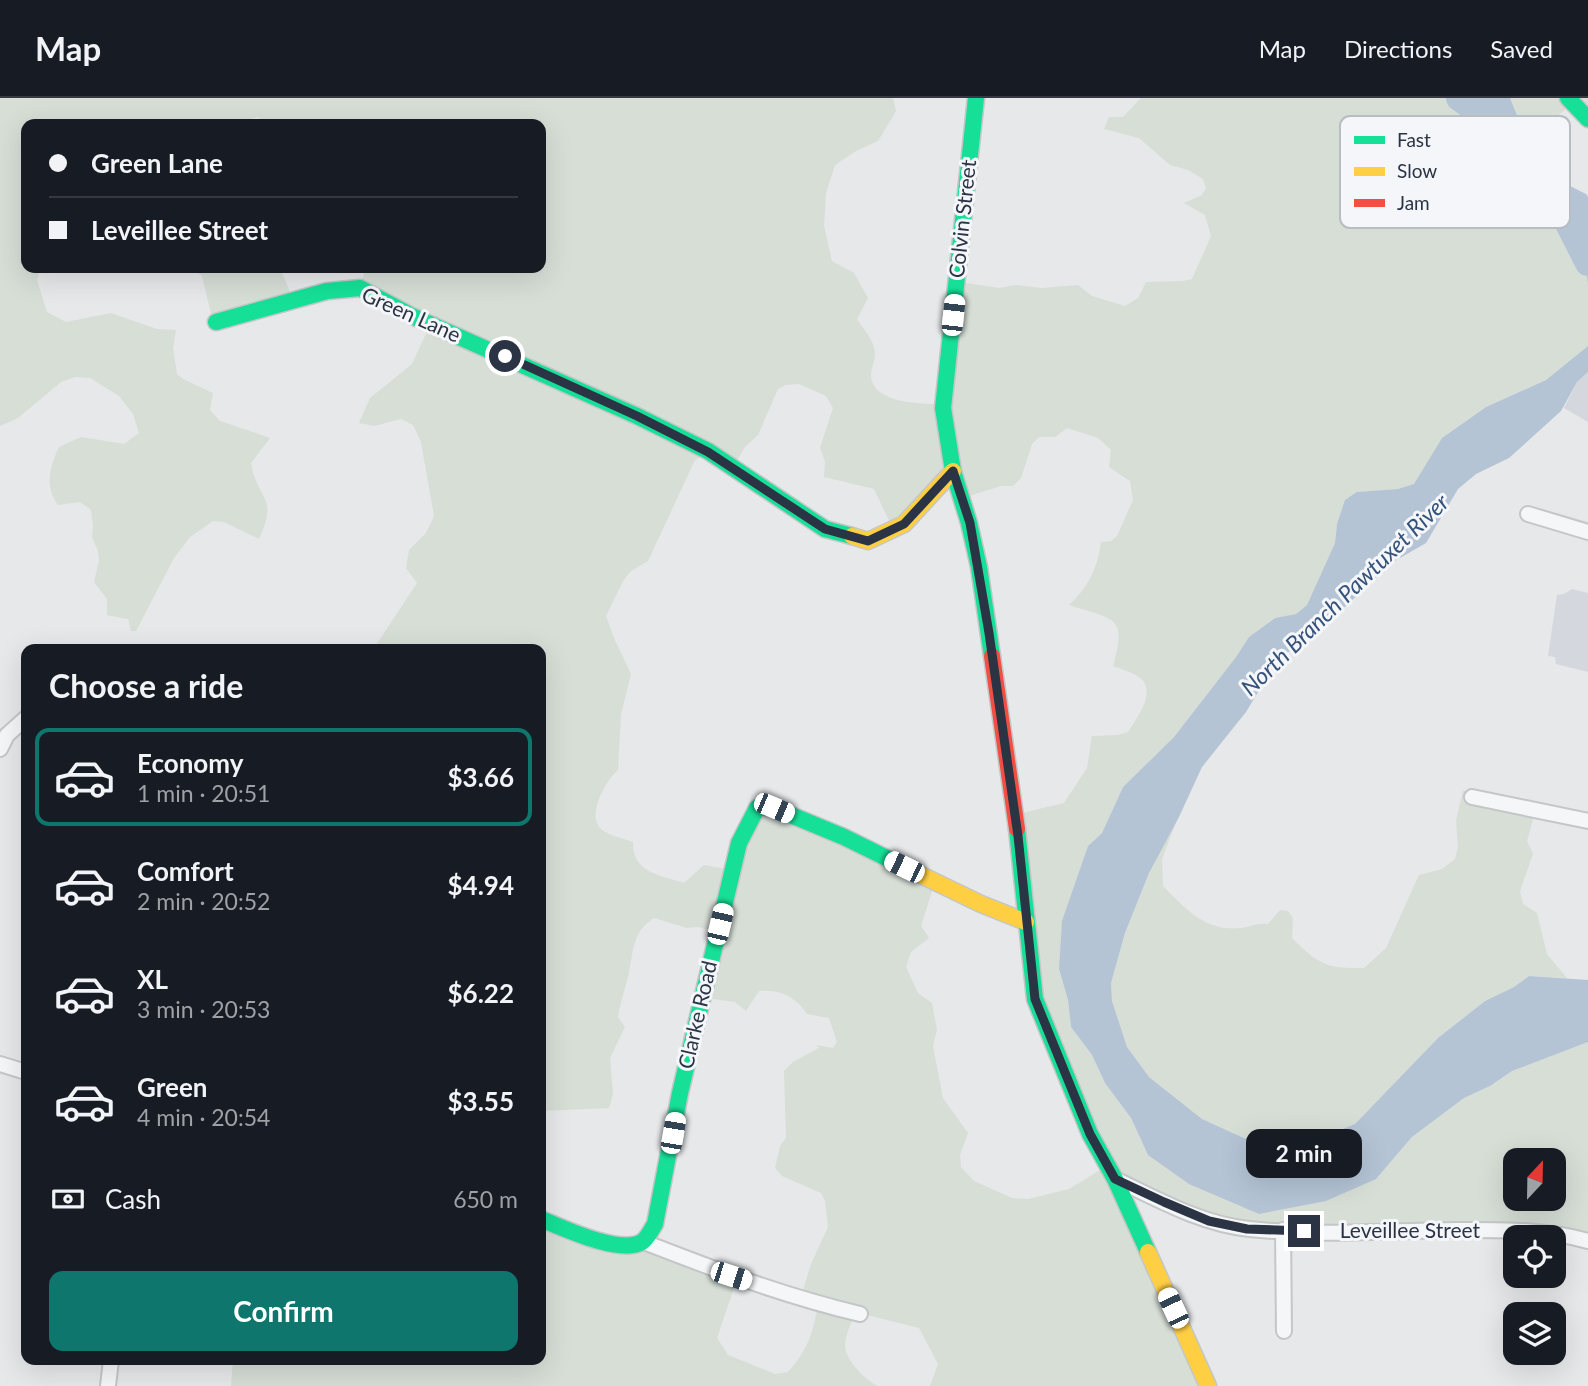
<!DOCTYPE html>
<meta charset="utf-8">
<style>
:root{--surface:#171b24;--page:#20242c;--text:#f1f3f6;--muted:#9ea1a6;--line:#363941;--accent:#0f766e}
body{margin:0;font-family:Lato,sans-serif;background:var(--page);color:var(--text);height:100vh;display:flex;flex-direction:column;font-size:26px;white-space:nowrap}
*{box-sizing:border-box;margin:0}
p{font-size:23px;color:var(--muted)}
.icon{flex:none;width:38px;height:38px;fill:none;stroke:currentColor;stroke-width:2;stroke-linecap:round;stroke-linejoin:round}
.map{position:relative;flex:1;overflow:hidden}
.drawer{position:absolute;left:21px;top:546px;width:525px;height:721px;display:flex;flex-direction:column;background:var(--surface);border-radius:14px;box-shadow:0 7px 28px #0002}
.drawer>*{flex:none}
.banner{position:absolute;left:21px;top:21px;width:525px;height:154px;border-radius:14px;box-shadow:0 7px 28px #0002;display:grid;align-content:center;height:154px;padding:0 28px;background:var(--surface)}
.needle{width:46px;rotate:22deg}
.buttons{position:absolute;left:1503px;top:1050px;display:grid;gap:14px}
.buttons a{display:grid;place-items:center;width:63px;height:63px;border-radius:14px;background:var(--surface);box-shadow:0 7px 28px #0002;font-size:35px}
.end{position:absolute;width:32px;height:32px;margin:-16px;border:9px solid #2b3445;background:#fff;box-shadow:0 0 0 4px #fff}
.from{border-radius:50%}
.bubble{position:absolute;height:49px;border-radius:14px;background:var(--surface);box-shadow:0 7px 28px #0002;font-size:23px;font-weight:700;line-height:49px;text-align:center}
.car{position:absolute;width:21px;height:42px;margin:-21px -10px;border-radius:9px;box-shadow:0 0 5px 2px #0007;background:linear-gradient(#fff 24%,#345 0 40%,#fff 0 76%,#345 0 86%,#fff 0)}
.banner b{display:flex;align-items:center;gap:24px;height:66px;font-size:26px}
.banner b+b{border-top:2px solid var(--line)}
.banner i{width:18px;height:18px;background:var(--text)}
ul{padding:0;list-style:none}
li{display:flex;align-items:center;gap:21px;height:98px;margin:0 14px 10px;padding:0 14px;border:4px solid transparent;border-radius:14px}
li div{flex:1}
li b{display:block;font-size:26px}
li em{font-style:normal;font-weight:700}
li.active{border-color:var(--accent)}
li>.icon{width:63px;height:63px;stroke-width:1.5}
h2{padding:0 28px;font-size:32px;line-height:84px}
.pay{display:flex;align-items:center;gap:18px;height:77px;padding:0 28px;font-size:26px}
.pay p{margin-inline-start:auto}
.primary-button{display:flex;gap:14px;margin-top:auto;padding:14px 28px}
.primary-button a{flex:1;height:80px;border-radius:14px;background:var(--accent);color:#fff;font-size:28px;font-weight:700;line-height:80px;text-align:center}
header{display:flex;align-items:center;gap:42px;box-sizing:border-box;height:98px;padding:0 35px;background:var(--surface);border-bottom:2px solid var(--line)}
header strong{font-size:33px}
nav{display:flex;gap:38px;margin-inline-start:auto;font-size:24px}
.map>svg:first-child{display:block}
</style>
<header>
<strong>Map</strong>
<nav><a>Map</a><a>Directions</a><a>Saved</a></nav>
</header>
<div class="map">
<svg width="1588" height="1288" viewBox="0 0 1588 1288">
<rect width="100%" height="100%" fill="#e6e8ea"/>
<!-- built -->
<path fill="#d4d7dd" d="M1588 274V324L1564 310 1577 284Z
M1572 491 1588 495V574L1556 566 1555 559 1548 558 1557 497 1564 496Z"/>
<!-- green -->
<path fill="#d6ded6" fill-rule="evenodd" d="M0 0H893L896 13 878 43 856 53 835 67 826 95 824 128 832 163 854 175 868 200 857 221C863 230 872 240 874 250 877 261 871 268 871 278 873 306 923 306 943 306L960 184 999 190 1015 187 1042 190 1078 187 1092 198 1125 208 1138 200 1146 184 1183 183 1192 181 1211 138 1205 117 1184 105 1202 97 1206 90 1203 81 1188 72 1170 67 1139 40 1104 31 1109 19H1123L1141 0H1464L1482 14 1490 31 1516 59 1576 135 1583 153 1588 186V248L1546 282 1486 309 1442 340 1415 386 1398 391 1357 394 1337 426 1335 445 1307 507 1296 516 1275 520 1249 539 1236 559 1174 639 1123 689 1102 735 1088 748 1059 871 1068 902 1071 929 1092 957 1105 985 1131 1020 1148 1057 1376 1081 1412 1039 1464 1000 1490 988 1512 973 1588 944V1141L1246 1130 1125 1084 1210 1288H930L938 1266 919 1230 855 1214C852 1223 846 1236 845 1246 844 1261 865 1282 878 1288H231L233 1262H541V1120L738 1178 717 1240 728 1257 775 1276 788 1274C808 1251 813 1236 818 1206L801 1199 811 1166 828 1129 825 1103 821 1095 782 1078 775 1070 780 1048 786 1040 784 973 793 964 819 950 816 947 833 950 837 944 829 920 807 916C796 898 779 891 759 893L746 913 735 904 706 900 717 834 698 829 687 830 654 820C632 834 634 851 629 874 626 889 620 904 618 919L625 929 610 960 613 996 609 1010 541 1013 545 999 541 986V551H371L376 547 417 485 406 470 409 452 426 435 434 418 421 344 413 327 401 321 374 328 359 325 370 300 412 266 430 227 360 188 366 170H541V26H266L258 19 251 21 245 26H26V170H41L37 182 47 214 66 224 111 215 157 231 176 232 173 250 177 276 183 281 213 295 210 312 220 323 270 340 251 365C258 404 279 397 259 441L224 424 213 423 190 439 174 460 136 533H131L128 521 107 517V501L94 484 99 463 98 453 92 439 93 428 91 412 80 404 58 407C44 388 50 369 59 349L81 339 124 346 139 335 133 316 119 298 90 280 75 279 61 284 18 320 0 328ZM799 286 826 298 833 310 820 350 825 364 824 379 874 391 892 429 957 380 966 399 1001 388H1013L1021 380 1032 346 1039 339H1055L1067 330 1098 340 1111 352 1109 369 1130 383 1133 402 1117 438 1111 443 1101 444C1098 469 1088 490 1069 507 1113 522 1128 516 1113 568 1121 571 1131 574 1139 579 1158 593 1137 620 1128 634L1118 637 1092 638 1087 670 1064 705 1018 716 1048 932 1107 1068 1069 1091 1028 1101 1012 1100 974 1083 961 1069 960 1057 968 1035 943 1000 933 948 937 932 932 905 918 895 906 869 911 854 929 840 921 828 935 784 763 709 732 772 704 767 684 785C660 777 632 775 633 744 623 740 609 738 601 731 586 717 606 682 618 672L621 616 631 576 614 540 606 518 623 483 631 473 648 463 695 362 709 355 735 366 745 349 758 337 778 291 786 287ZM1516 1062H1554V1101H1516Z
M1510 0H1588V17L1574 4 1548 26 1545 44 1532 52Z
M190 170H280L293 201 213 224 202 178Z
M1463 692 1535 714 1527 743 1533 756 1520 793 1523 806 1537 815 1547 856 1567 880 1529 878 1514 889 1485 903 1438 940 1355 1026 1305 1046 1255 1045 1202 1021 1149 979 1127 949 1112 903 1111 885 1125 835 1149 775 1178 719 1162 761 1163 788C1186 811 1205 834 1241 830 1251 829 1257 825 1268 826L1280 812 1288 813 1293 820 1292 840C1318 866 1327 871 1364 870L1386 850 1419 777 1442 771 1455 761 1458 749 1456 723Z"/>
<!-- water -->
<path fill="#b4c4d5" d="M1464 0H1510L1533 56 1550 78 1586 96 1588 99V186L1583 153 1576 135 1516 59 1490 31 1482 14Z
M1588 248V274L1577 284 1561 313 1509 360 1476 376 1458 391 1426 445 1393 464 1308 543 1283 557 1272 571 1246 614 1202 669 1179 719 1149 775 1125 835 1111 885 1112 903 1127 949 1149 979 1202 1021 1255 1045 1305 1046 1355 1026 1438 940 1485 903 1514 889 1529 878 1588 882V944L1512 973 1490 988 1464 1000 1412 1039 1376 1081 1326 1103 1259 1116 1189 1086 1148 1057 1131 1020 1105 985 1092 957 1071 929 1068 902 1059 871 1062 823 1088 748 1102 735 1123 689 1174 639 1236 559 1249 539 1275 520 1296 516 1307 507 1335 445 1337 426 1345 402 1357 394 1398 391 1414 386 1442 340 1486 309 1546 282Z"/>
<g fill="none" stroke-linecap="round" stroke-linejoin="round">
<!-- river -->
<path stroke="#b4c4d5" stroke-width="26" d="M1459 0 1512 37
M1555 100 1588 165"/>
<defs>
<path id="street" d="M1528 416 1588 434
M0 651 7 637 26 620
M1472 699 1588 723
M0 966 26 974
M1115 1081C1157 1101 1201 1126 1249 1131 1317 1138 1387 1133 1456 1132 1500 1132 1546 1131 1588 1143
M1283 1132 1284 1233
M644 1144C716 1172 784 1198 860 1216
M108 1288 111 1262"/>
<path id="fast" d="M976 0 943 310 953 373 969 425 979 469 992 558
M1568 0 1588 21
M216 224 327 193 360 190 412 218 637 318 708 353 825 431 852 438
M1017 731 1035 901 1090 1036 1115 1081 1148 1154
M541 1121C563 1130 620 1157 642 1144 648 1140 651 1132 655 1126L680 995 739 745 757 710H774L844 739 921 777"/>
<path id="slow" d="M852 438 868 443 904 426 953 373
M921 777 981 806 1026 824
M1148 1154 1208 1288"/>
<path id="jam" d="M992 558 1017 731"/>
</defs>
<!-- street casing -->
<use href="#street" stroke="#c4c6c8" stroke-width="18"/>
<!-- fast casing -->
<use href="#fast" stroke="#c4c6c8" stroke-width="19"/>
<!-- slow casing -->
<use href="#slow" stroke="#c4c6c8" stroke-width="19"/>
<!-- jam casing -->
<use href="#jam" stroke="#c4c6c8" stroke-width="19"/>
<!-- street -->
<use href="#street" stroke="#f5f6f7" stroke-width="14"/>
<!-- fast -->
<use href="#fast" stroke="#16e098" stroke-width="16"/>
<!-- slow -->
<use href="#slow" stroke="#ffcf43" stroke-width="16"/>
<!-- jam -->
<use href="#jam" stroke="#f24e42" stroke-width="16"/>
</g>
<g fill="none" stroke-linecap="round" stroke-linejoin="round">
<!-- route -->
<path stroke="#2b3445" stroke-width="9" d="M505 258 637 318 708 354 825 431 868 443 904 426 953 373 970 425 989 535 1018 738 1035 901 1090 1036 1115 1081 1164 1104 1209 1123 1247 1131 1304 1133"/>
</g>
<g text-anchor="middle" stroke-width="6" stroke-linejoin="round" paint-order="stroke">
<!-- street labels -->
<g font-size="21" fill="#2b3445" stroke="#f4f6f9">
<text transform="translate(963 121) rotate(-84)" y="7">Colvin Street</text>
<text transform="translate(411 217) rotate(24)" y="7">Green Lane</text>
<text transform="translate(698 917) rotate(-77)" y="7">Clarke Road</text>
<text x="1410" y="1140">Leveillee Street</text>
</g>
<!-- water labels -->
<g font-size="23" font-style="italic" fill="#34527a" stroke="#f4f6f9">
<text transform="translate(1345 497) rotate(-44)" y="8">North Branch Pawtuxet River</text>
</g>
</g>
<!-- legend -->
<rect x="1340" y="18" width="230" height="112" rx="10" fill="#f4f6f9" stroke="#b8bcc3" stroke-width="2"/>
<rect x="1354" y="38" width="31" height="8" fill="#16e098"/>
<rect x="1354" y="69" width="31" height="9" fill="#ffcf43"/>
<rect x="1354" y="101" width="31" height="8" fill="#f24e42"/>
<g font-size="19" fill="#2b3445">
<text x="1397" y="49">Fast</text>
<text x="1397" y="80">Slow</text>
<text x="1397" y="112">Jam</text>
</g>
</svg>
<div class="buttons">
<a><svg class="needle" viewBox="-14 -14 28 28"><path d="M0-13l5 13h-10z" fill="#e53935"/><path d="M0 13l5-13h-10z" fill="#9ea1a6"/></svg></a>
<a><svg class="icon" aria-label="locate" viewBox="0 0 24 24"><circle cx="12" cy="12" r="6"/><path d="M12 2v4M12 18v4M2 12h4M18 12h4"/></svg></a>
<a><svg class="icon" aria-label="layers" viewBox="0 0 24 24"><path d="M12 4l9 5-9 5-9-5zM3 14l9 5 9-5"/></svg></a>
</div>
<i class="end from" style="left:505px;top:258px"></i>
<i class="end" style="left:1304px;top:1133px"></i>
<div class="bubble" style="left:1246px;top:1031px;width:116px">2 min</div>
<i class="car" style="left:953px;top:217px;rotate:6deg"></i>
<i class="car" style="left:774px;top:710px;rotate:113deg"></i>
<i class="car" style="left:904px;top:769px;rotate:296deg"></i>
<i class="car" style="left:720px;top:826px;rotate:13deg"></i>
<i class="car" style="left:673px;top:1035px;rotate:10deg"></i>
<i class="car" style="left:731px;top:1178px;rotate:108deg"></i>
<i class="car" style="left:1173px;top:1210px;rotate:335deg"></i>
<div class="banner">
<b><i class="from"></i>Green Lane</b>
<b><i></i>Leveillee Street</b>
</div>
<section class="drawer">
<h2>Choose a ride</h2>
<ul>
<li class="active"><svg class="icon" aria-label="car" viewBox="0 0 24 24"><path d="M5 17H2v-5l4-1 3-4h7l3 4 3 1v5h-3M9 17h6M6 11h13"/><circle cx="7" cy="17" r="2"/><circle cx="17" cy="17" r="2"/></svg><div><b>Economy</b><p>1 min · 20:51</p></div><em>$3.66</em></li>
<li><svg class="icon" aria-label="car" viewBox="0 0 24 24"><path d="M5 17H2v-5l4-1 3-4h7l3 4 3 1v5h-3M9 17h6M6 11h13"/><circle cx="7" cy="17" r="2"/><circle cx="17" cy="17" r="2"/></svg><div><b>Comfort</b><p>2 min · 20:52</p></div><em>$4.94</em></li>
<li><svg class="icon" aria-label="car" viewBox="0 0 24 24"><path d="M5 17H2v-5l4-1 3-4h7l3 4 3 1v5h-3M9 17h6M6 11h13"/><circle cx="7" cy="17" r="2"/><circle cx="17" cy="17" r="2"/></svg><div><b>XL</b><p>3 min · 20:53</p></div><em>$6.22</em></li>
<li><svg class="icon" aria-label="car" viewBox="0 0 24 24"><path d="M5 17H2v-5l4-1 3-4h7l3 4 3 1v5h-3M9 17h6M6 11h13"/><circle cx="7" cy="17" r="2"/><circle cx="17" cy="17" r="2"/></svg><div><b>Green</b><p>4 min · 20:54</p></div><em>$3.55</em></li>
</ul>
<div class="pay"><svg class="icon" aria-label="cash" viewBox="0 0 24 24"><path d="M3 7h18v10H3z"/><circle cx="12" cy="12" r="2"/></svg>Cash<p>650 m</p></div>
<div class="primary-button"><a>Confirm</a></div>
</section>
</div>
